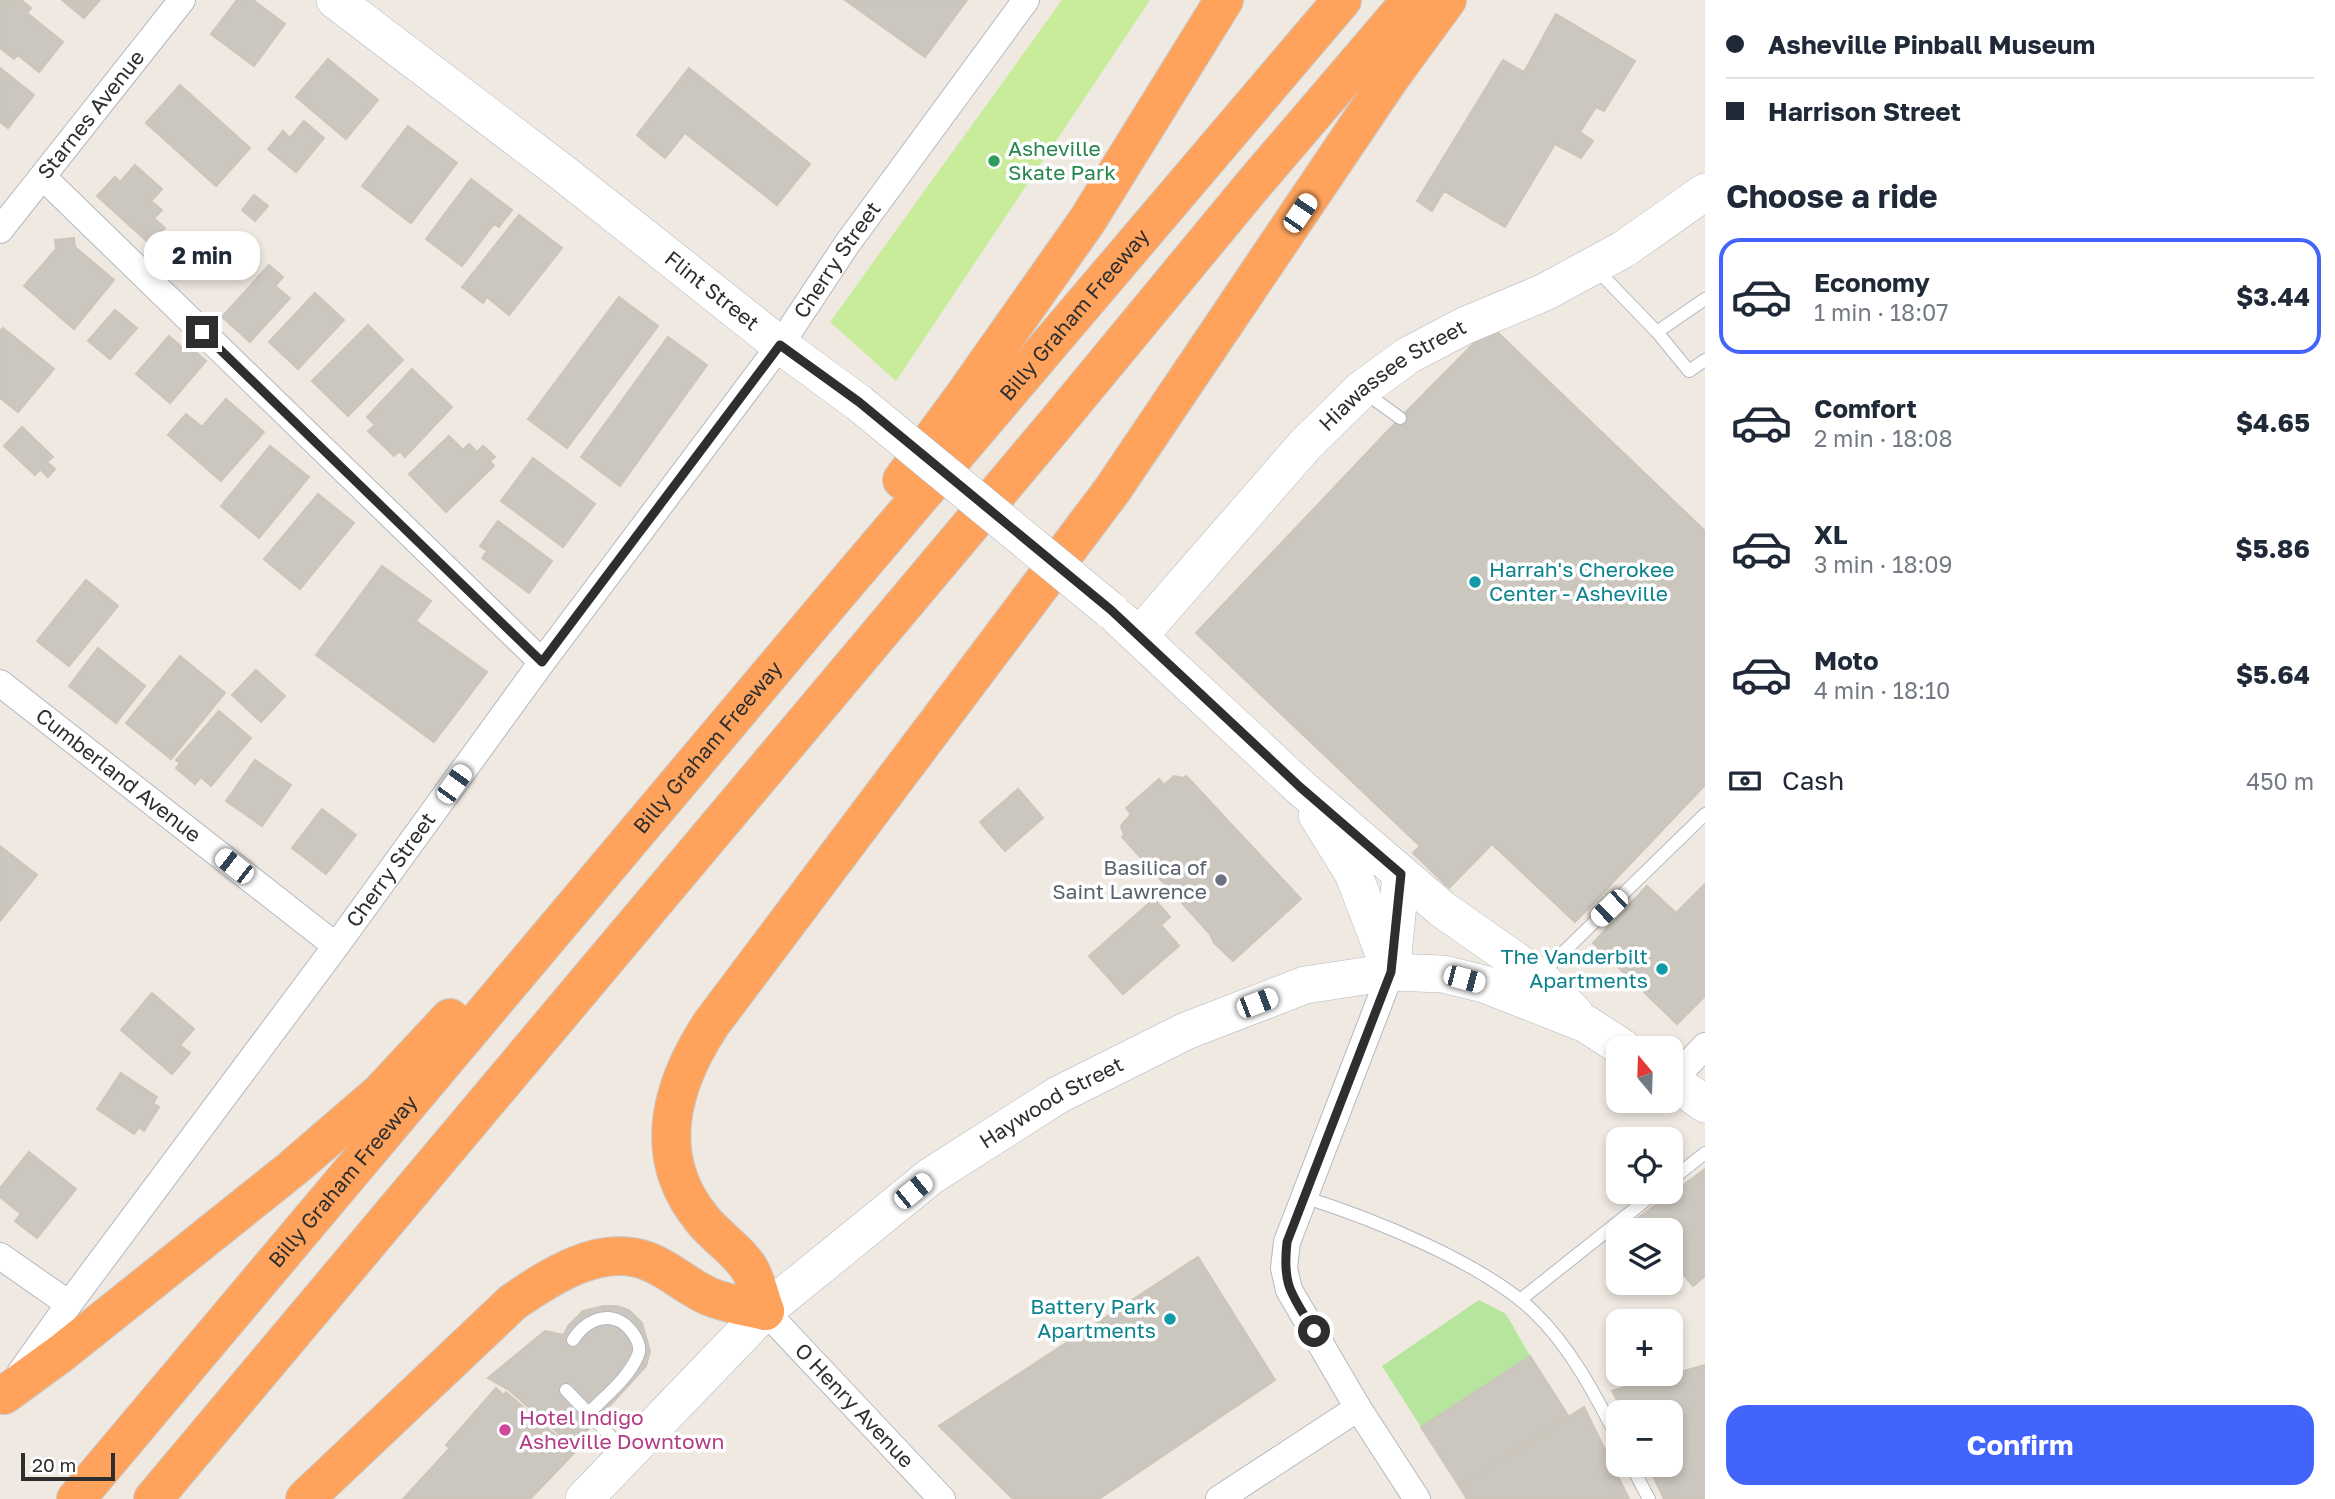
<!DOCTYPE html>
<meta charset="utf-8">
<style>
:root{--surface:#fff;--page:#f2f2f3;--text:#1f2937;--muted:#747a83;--line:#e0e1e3;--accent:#4264fb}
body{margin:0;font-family:"Golos Text",sans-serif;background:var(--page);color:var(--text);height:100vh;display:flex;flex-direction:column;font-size:26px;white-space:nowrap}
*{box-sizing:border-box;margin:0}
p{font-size:23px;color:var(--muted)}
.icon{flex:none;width:38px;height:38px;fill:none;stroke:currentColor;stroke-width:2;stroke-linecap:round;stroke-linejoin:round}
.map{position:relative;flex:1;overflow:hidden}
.panel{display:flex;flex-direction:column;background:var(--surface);width:630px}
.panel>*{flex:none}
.banner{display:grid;align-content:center;height:154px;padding:0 21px;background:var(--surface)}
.needle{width:46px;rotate:341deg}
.tools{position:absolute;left:1606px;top:1036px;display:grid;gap:14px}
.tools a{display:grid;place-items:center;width:77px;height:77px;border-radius:14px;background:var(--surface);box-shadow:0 4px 10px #0003;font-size:35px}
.scale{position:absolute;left:21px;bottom:18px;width:94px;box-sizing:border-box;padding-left:7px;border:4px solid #2e2e2e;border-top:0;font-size:19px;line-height:24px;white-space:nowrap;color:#2e2e2e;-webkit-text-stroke:5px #fff;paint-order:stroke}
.end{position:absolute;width:32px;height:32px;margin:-16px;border:9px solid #2e2e2e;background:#fff;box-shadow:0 0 0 4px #fff}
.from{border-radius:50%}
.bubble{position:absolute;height:49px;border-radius:21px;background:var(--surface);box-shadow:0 4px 10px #0003;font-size:23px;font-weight:700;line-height:49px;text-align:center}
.car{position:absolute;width:21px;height:42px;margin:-21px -10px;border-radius:9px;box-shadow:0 0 5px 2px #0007;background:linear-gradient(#fff 24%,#345 0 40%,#fff 0 76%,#345 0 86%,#fff 0)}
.banner b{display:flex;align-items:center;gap:24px;height:66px;font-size:26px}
.banner b+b{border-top:2px solid var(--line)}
.banner i{width:18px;height:18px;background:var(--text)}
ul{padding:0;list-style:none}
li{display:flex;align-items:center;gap:21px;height:116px;margin:0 14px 10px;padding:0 7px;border:4px solid transparent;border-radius:21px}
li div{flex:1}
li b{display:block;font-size:26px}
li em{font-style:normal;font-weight:700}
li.active{border-color:var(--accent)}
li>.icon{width:63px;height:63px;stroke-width:1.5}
h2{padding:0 21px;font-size:32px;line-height:84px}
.pay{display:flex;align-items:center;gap:18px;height:77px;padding:0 21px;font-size:26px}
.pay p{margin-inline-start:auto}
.button{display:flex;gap:14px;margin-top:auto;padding:14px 21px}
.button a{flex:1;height:80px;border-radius:21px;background:var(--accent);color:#fff;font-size:28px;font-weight:700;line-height:80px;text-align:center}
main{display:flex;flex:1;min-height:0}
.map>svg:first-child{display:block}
</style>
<main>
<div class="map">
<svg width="1705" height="1499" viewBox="0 0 1705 1499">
<rect width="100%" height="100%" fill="#efe9e1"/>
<!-- green -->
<path fill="#b6e59e" d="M1479 1300 1506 1314 1530 1356 1421 1427 1382 1366Z"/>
<!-- pitch -->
<path fill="#c9ec9a" d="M1062 0H1150L896 381 830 322Z"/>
<!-- building -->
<path fill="#cbc7bf" stroke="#cbc5ba" stroke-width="2" d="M0 0H21L31 8 27 13 63 42 39 72 18 55 14 59 0 48Z
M62 0H100L84 18Z
M237 0H253L285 24 254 66 211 34Z
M845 0H967L925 57Z
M1556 14 1635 61 1604 111 1596 107 1580 132 1593 141 1581 158 1555 144 1505 227 1444 191 1432 211 1417 201 1503 60 1524 72Z
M328 59 378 100 346 139 296 97Z
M0 68 34 95 8 128 0 122Z
M689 68 810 164 777 205 685 133 665 158 637 135Z
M180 85 250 148 216 186 146 123Z
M304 121 324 138 296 172 268 149 283 131 290 138Z
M408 126 457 163 411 223 362 186Z
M135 165 162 189 151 201 162 210 154 218 165 228 150 244 97 196 115 177 120 182Z
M471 179 512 210 499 227 494 224 462 266 426 239Z
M254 195 268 206 255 221 242 210Z
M519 215 562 248 509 315 487 297 483 303 462 287Z
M74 238 75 247 114 280 74 329 24 286 56 249 55 240Z
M269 265 283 277 275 286 290 298 250 342 222 317Z
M315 293 344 320 298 369 269 342Z
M619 297 658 326 567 448 528 419Z
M115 310 137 328 110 359 88 341Z
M368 325 403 360 348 416 312 381Z
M1491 326 1705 531V785L1575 922 1492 844 1449 888 1413 853 1420 846 1196 633 1400 418Z
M3 328 54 369 18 412 0 398V331Z
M169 336 184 349 188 345 206 361 170 403 136 374Z
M668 337 707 365 620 486 581 457Z
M412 369 452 407 405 457 400 451 394 456 368 431 375 425 367 417Z
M226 399 264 432 221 481 168 435 186 414 202 427Z
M22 427 53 457 47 462 55 469 48 477 40 469 35 475 4 446Z
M449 436 463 450 469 444 477 452 483 446 495 457 490 461 494 466 446 512 409 474Z
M270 446 309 477 259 538 221 506Z
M533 458 595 504 563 547 501 501Z
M318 494 354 523 300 589 264 559Z
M498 521 552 561 529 593 482 558 487 551 480 546Z
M382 566 431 601 416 621 487 672 434 742 316 655Z
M86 580 118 606 69 666 37 641Z
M98 648 145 686 116 723 69 686Z
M180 656 225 693 171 759 126 723Z
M256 670 285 696 261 722 232 695Z
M219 711 251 738 211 786 201 777 195 784 176 768 180 763 176 760Z
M255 760 291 785 262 826 226 801Z
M1174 776 1184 778 1186 776 1191 781 1301 899 1233 961 1214 943 1210 934 1122 837 1124 835 1121 826 1131 814 1126 808 1159 779 1164 785Z
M1018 789 1043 818 1005 851 980 822Z
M322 809 356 835 326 874 292 848Z
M0 846 37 875 0 921Z
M1705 884V996L1677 1024 1593 943 1647 886 1676 913Z
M1154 899 1170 917 1161 925 1179 946 1123 994 1089 956Z
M152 993 194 1029 180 1045 190 1053 172 1074 121 1030Z
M121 1073 157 1097 153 1103 159 1107 144 1131 139 1127 134 1134 97 1109Z
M29 1152 76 1189 37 1238 15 1221 21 1214 0 1197V1188Z
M1705 1169V1276L1693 1286 1671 1259V1230H1648L1638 1218Z
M1198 1257 1275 1380 1099 1499H1013L939 1426Z
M604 1306H617L629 1310 642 1323 650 1351 646 1366 573 1446 509 1390 488 1378 545 1331 564 1335 568 1326 583 1311Z
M1530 1356 1569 1417 1459 1486 1421 1427Z
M1705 1365V1499H1664L1648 1465H1671V1412H1623L1612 1391Z
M496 1388 503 1395 506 1392 575 1452 530 1499H403L450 1448 446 1445Z
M1584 1407 1629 1499H1467L1459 1486Z"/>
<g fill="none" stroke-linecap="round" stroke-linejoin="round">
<defs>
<path id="lane" d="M1597 270 1657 332
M1705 299 1657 332 1689 371 1705 360
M1364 392 1400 418
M1541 974 1705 814
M1671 1180 1705 1153
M1304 1197C1373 1219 1481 1262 1533 1311 1570 1346 1596 1396 1619 1441
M1520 1300 1656 1192
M573 1340C588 1316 617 1308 634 1335 638 1341 641 1348 638 1355 629 1378 605 1396 589 1413
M566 1390 625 1451
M1631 1465 1649 1499"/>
<g id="street">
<path d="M43 177 542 662"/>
<path id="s1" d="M0 230 182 0"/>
<path id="s2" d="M0 683 336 946"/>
<path d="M1391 972 1287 1242 1284 1268 1289 1290 1358 1408 1417 1499"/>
<path d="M1672 1081 1705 1046"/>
<path d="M0 1256 69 1304"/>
<path id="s3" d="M765 1311 942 1499"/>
<path id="s4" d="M20 1373 69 1304 336 946 542 662 780 345 847 244 1026 0"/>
<path d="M1219 1499 1358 1408"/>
</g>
<g id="secondary">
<path id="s5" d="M335 0 563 173 780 345 859 403"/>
<path d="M1120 619 1300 787 1442 909 1539 977 1575 1014"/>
<path id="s6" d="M1139 636 1305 445 1361 390 1407 356 1464 326 1545 292 1624 249 1705 192"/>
<path d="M1317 815 1353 873 1391 972"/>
<path d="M1392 964 1401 874"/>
<path d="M1671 1080 1705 1104"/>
<path id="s7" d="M584 1499 765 1311 931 1176 1058 1095 1186 1031 1305 985 1391 972 1443 974 1484 984 1586 1024 1623 1048"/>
</g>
<g id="highway">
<path d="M902 480 963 397 1087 221 1224 0"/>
<path d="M765 1311C760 1298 757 1282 750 1270 740 1252 715 1236 702 1219 650 1156 671 1085 711 1024L1113 489 1390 78 1447 0"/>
<path d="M4 1395 64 1351 293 1168 380 1093 450 1018"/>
<path id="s8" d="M76 1499 816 619 1342 0"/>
<path d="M153 1499 1058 421 1252 186 1411 0"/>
<path d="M305 1499 513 1302C550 1277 600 1243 647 1261 670 1269 689 1289 713 1298 729 1304 748 1307 765 1311"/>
</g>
</defs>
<!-- lane casing -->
<use href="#lane" stroke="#b4b7c1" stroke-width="14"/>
<!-- street casing -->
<use href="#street" stroke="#b4b7c1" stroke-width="28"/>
<!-- secondary casing -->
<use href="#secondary" stroke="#b4b7c1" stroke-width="38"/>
<!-- highway casing -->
<use href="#highway" stroke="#c9c9c9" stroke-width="40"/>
<!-- lane -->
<use href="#lane" stroke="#fff" stroke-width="12"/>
<!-- street -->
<use href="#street" stroke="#fff" stroke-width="26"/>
<!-- secondary -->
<use href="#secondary" stroke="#fff" stroke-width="37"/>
<!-- highway -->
<use href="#highway" stroke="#ffa35c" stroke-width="38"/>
<defs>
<path id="secondary-bridge" d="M859 403 1110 610"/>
</defs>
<!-- secondary-bridge casing -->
<use href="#secondary-bridge" stroke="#b4b7c1" stroke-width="38" stroke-linecap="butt"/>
<!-- secondary-bridge -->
<use href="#secondary-bridge" stroke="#fff" stroke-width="37"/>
</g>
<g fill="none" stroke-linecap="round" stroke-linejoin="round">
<!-- route -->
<path stroke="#2e2e2e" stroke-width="9" d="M202 332 542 662 780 345 859 402 1111 610 1300 787 1401 874 1391 972 1287 1242C1282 1287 1292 1294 1314 1331"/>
</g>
<!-- markers -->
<circle fill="#2e9e5b" stroke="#fff" stroke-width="2.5" cx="994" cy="161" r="7"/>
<g fill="#0f9aa8" stroke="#fff" stroke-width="2.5">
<circle cx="1475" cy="582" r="7"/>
<circle cx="1662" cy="969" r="7"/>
<circle cx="1170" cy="1319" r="7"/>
</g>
<circle fill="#6b7280" stroke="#fff" stroke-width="2.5" cx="1221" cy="880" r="7"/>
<circle fill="#d1479c" stroke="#fff" stroke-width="2.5" cx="505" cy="1430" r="7"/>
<g text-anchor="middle" stroke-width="7" stroke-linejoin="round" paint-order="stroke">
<!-- street labels -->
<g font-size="21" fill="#2e2e2e" stroke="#fff">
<text dy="7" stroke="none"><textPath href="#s1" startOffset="147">Starnes Avenue</textPath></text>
<text dy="7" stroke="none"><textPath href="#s4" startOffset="1381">Cherry Street</textPath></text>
<text dy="7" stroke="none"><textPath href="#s5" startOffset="476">Flint Street</textPath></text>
<text dy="7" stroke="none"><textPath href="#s8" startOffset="1549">Billy Graham Freeway</textPath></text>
<text dy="7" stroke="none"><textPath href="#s6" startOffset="366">Hiawassee Street</textPath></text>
<text dy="7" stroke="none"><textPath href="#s8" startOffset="982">Billy Graham Freeway</textPath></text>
<text dy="7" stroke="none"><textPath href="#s2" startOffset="150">Cumberland Avenue</textPath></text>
<text dy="7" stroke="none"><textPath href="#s4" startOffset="625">Cherry Street</textPath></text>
<text dy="7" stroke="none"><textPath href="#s7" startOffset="616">Haywood Street</textPath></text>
<text dy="7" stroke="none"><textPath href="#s8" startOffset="415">Billy Graham Freeway</textPath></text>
<text dy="7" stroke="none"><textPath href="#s3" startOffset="130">O Henry Avenue</textPath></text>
</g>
<!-- leisure labels -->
<g font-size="21" fill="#27864d" stroke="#fff" text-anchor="start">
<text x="1008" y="156">Asheville<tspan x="1008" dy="24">Skate Park</tspan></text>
</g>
<!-- culture labels -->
<g font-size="21" fill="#0d838f" stroke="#fff" text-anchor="end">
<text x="1489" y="577" text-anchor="start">Harrah's Cherokee<tspan x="1489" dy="24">Center - Asheville</tspan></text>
<text x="1648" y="964">The Vanderbilt<tspan x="1648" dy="24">Apartments</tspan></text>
<text x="1156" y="1314">Battery Park<tspan x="1156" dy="24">Apartments</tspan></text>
</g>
<!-- worship labels -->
<g font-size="21" fill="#5b616d" stroke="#fff" text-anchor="end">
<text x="1207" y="875">Basilica of<tspan x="1207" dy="24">Saint Lawrence</tspan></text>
</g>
<!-- hotel labels -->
<g font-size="21" fill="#b23c85" stroke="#fff" text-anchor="start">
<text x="519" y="1425">Hotel Indigo<tspan x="519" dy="24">Asheville Downtown</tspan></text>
</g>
</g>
</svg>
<div class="tools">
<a><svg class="needle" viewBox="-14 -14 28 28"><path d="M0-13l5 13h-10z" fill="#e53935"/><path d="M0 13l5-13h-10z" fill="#747a83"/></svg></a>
<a><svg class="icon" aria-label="locate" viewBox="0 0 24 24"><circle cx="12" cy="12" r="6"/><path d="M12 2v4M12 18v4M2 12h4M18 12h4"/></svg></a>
<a><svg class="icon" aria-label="layers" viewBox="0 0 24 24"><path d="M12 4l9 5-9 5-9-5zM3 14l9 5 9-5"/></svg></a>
<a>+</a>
<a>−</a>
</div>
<div class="scale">20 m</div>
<i class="end from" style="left:1314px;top:1331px"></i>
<i class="end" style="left:202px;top:332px"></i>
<div class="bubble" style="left:144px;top:231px;width:116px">2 min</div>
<i class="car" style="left:1300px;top:213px;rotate:34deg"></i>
<i class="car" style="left:454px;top:784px;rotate:36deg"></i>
<i class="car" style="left:234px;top:866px;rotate:308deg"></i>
<i class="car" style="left:1609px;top:908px;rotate:226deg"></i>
<i class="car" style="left:1464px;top:979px;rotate:105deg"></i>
<i class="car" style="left:1257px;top:1003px;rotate:69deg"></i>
<i class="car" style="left:913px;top:1191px;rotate:51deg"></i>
</div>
<section class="panel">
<div class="banner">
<b><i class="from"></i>Asheville Pinball Museum</b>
<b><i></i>Harrison Street</b>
</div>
<h2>Choose a ride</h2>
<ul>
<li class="active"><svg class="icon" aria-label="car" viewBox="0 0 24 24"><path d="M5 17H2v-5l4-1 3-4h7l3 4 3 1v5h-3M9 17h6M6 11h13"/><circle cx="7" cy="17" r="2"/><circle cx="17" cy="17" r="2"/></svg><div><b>Economy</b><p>1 min · 18:07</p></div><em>$3.44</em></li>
<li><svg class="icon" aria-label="car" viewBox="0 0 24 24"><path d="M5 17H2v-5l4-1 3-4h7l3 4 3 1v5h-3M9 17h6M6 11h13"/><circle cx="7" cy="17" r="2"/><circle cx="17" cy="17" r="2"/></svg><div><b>Comfort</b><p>2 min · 18:08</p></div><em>$4.65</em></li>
<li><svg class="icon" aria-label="car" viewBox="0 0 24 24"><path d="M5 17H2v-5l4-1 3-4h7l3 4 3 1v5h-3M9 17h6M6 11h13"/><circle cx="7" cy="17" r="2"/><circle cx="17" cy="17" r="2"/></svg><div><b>XL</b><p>3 min · 18:09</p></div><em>$5.86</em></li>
<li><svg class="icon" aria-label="car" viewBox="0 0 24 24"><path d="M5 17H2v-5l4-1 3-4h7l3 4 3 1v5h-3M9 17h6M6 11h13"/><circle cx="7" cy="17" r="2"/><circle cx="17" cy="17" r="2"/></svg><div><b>Moto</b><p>4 min · 18:10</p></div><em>$5.64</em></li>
</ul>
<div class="pay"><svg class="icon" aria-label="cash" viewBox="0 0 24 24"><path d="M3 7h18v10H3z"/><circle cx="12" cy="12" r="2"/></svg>Cash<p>450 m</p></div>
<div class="button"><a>Confirm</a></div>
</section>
</main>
